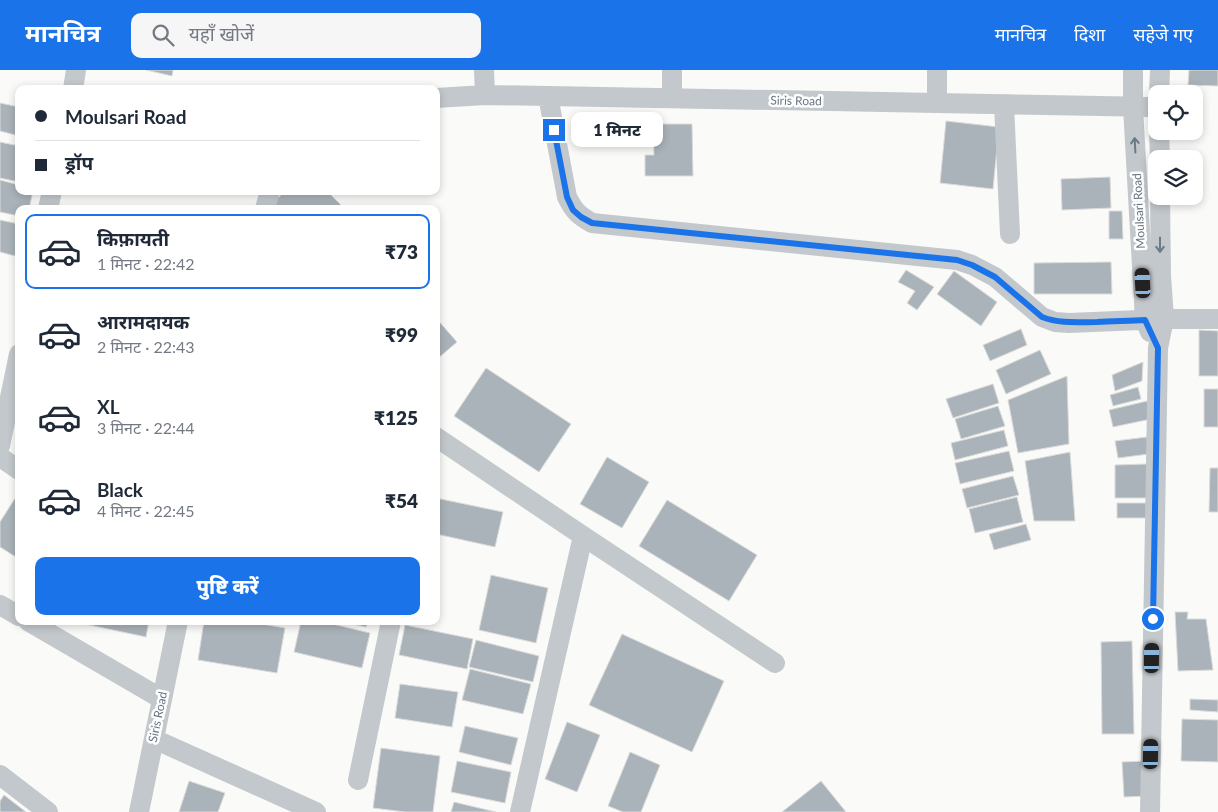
<!DOCTYPE html>
<html lang="hi">
<meta charset="utf-8">
<style>
:root{--surface:#fff;--page:#f6f6f7;--text:#1f2937;--muted:#747a83;--line:#e0e1e3;--accent:#1a73e8}
body{margin:0;font-family:Lato,"Noto Sans Devanagari",sans-serif;background:var(--page);color:var(--text);height:100vh;display:flex;flex-direction:column;font-size:19px;white-space:nowrap}
*{box-sizing:border-box;margin:0}
p{font-size:16px;color:var(--muted)}
.icon{flex:none;width:28px;height:28px;fill:none;stroke:currentColor;stroke-width:2;stroke-linecap:round;stroke-linejoin:round}
.map{position:relative;flex:1;overflow:hidden}
.drawer{position:absolute;left:15px;top:135px;width:425px;height:420px;display:flex;flex-direction:column;background:var(--surface);border-radius:10px;box-shadow:0 2px 8px #0003}
.drawer>*{flex:none}
.top-card{position:absolute;left:15px;top:15px;width:425px;height:110px;border-radius:10px;box-shadow:0 2px 8px #0003;display:grid;align-content:center;height:110px;padding:0 20px;background:var(--surface)}
.tools{position:absolute;left:1148px;top:15px;display:grid;gap:10px}
.tools a{display:grid;place-items:center;width:55px;height:55px;border-radius:10px;background:var(--surface);box-shadow:0 2px 8px #0003;font-size:25px}
.end{position:absolute;width:22px;height:22px;margin:-11px;border:6px solid #1a73e8;background:#fff;box-shadow:0 0 0 2px #fff}
.from{border-radius:50%}
.bubble{position:absolute;height:35px;border-radius:10px;background:var(--surface);box-shadow:0 2px 8px #0003;font-size:16px;font-weight:800;line-height:35px;text-align:center}
.car{position:absolute;width:15px;height:30px;margin:-15px -8px;border-radius:6px;box-shadow:0 0 4px 1px #0007;background:linear-gradient(#222 24%,#8ab4d8 0 40%,#222 0 76%,#8ab4d8 0 86%,#222 0)}
.top-card b{display:flex;align-items:center;gap:18px;height:48px;font-size:19px}
.top-card b+b{border-top:1px solid var(--line)}
.top-card i{width:12px;height:12px;background:var(--text)}
ul{padding:9px 0 0;list-style:none}
li{display:flex;align-items:center;gap:15px;height:75px;margin:0 10px 8px;padding:0 10px;border:2px solid transparent;border-radius:10px}
li div{flex:1}
li b{display:block;font-size:19px}
li em{font-style:normal;font-weight:800}
li.current{border-color:var(--accent)}
li>.icon{width:45px;height:45px;stroke-width:1.5}
.action{display:flex;gap:10px;margin-top:auto;padding:10px 20px}
.action a{flex:1;height:58px;border-radius:10px;background:var(--accent);color:#fff;font-size:20px;font-weight:800;line-height:58px;text-align:center}
header{display:flex;align-items:center;gap:30px;box-sizing:border-box;height:70px;padding:0 25px;background:var(--accent);color:#fff}
header strong{font-size:24px}
nav{display:flex;gap:28px;margin-inline-start:auto;font-size:18px}
.search{width:350px;height:45px;background:var(--page);display:flex;align-items:center;gap:12px;box-sizing:border-box;padding:0 18px;border-radius:10px;color:var(--muted);font-size:19px}
.map>svg:first-child{display:block}
</style>
<header>
<strong>मानचित्र</strong>
<div class="search"><svg class="icon" aria-label="search" viewBox="0 0 24 24"><circle cx="10" cy="10" r="6"/><path d="M15 15l6 6"/></svg>यहाँ खोजें</div>
<nav><a>मानचित्र</a><a>दिशा</a><a>सहेजे गए</a></nav>
</header>
<div class="map">
<svg width="1218" height="742" viewBox="0 0 1218 742">
<rect width="100%" height="100%" fill="#fafaf8"/>
<!-- building -->
<path fill="#aab3b9" stroke="#dcdcda" d="M146 0H173L172 6Z
M1189 0H1218V16L1188 15Z
M0 33 19 37V66L0 61Z
M946 51 999 57 993 119 940 113Z
M653 54H692L693 106H645V85H654Z
M0 72 19 76V112L0 108Z
M1110 107 1111 138 1062 140 1061 109Z
M0 110 19 115V121H33L29 139H19V146L0 142Z
M285 121H327L344 138 267 139Z
M1109 141H1122L1123 169H1109Z
M0 150 19 154V170L15 186 0 182Z
M1111 192 1112 224H1034V193Z
M906 200 934 217 917 240 907 233 915 221 898 212Z
M954 201 997 232 981 256 937 224Z
M436 248 457 272 436 290Z
M1021 259 1027 275 990 291 983 275Z
M1199 260 1218 261V306H1199Z
M1040 280 1051 304 1006 324 996 300Z
M1143 292 1142 311 1115 321 1112 305Z
M486 298 571 354 539 402 454 346Z
M1067 306 1069 374 1018 383 1008 330Z
M993 314 999 333 953 348 946 329Z
M1138 317 1141 329 1113 336 1110 325Z
M1204 319H1218V357H1204Z
M1147 331 1151 349 1113 357 1109 340Z
M998 336 1005 356 961 369 955 349Z
M1004 360 1008 376 955 390 951 373Z
M1147 367 1149 384 1118 388 1115 371Z
M1009 381 1014 401 960 414 955 393Z
M1070 382 1075 451H1034L1025 391Z
M607 387 649 412 622 458 580 434Z
M1147 394V428H1115V395Z
M1210 398H1218V442H1209Z
M1013 406 1019 425 967 438 962 419Z
M19 422V489L0 477V452Z
M1017 427 1023 452 975 463 969 439Z
M436 428 503 442 495 477 436 464Z
M667 430 757 485 729 531 639 476Z
M1117 433H1149L1150 448H1117Z
M1026 454 1031 470 994 480 989 464Z
M491 505 548 518 536 573 479 560Z
M1175 542H1188L1187 549H1206L1213 600 1178 601Z
M80 551H149L146 567 80 553Z
M204 551H244L285 558 277 603 198 590Z
M301 551H320L370 563 362 598 294 582Z
M339 551H368L366 557Z
M405 555 473 569 467 599 399 585Z
M622 564 724 611 692 682 589 635Z
M476 570 539 586 533 612 469 597Z
M1132 571 1134 664H1102L1101 572Z
M470 599 531 614 523 644 462 630Z
M400 614 458 622 452 657 395 648Z
M1190 629 1218 630V642L1190 640Z
M1182 649 1218 650V692L1181 691Z
M567 652 600 665 577 722 545 709Z
M465 656 518 668 511 695 459 682Z
M381 678 440 686 433 742H405L373 738Z
M630 682 660 695 641 742H623L608 736Z
M457 691 511 702 505 733 451 722Z
M1146 691 1148 726 1124 727 1122 692Z
M189 711 225 723 218 742H179Z
M821 711 846 742H782Z
M4 725 26 742H0V731Z
M454 732 496 742H451Z"/>
<g fill="none" stroke-linecap="round" stroke-linejoin="round">
<!-- minor -->
<path stroke="#c3c8cc" stroke-width="20" d="M484 0 485 25
M937 0V33
M1133 0V37L1145 250 1150 262
M73 19 76 0
M1159 24 1160 0
M548 26 567 127C574 141 578 145 592 153L957 190 972 195 995 207 1042 247 1055 252 1069 253 1164 249H1218
M436 28 485 25 548 26 1156 37
M672 28V0
M1004 35 1010 164
M1159 61 1160 89
M48 139 52 121
M265 139 270 121
M436 367 583 466 775 593
M0 376 19 284
M0 387 19 400
M0 535 19 546
M28 551 162 629
M154 669 316 742
M0 705 48 742
M358 710 391 551
M139 742 178 551
M520 742 583 466
M1150 742 1158 278 1164 249 1161 205 1160 126"/>
</g>
<!-- one-way arrows -->
<defs><path id="oneway-shaft" d="M-6 0H5M1.5-3L5.5 0L1.5 3" fill="none" stroke-width="1.6" stroke-linecap="round" stroke-linejoin="round" transform="scale(1.25)"/></defs>
<g stroke="#6a7a87">
<use href="#oneway-shaft" transform="translate(1135 75) rotate(-93)"/>
<use href="#oneway-shaft" transform="translate(1160 175) rotate(90)"/>
</g>
<g fill="none" stroke-linecap="round" stroke-linejoin="round">
<!-- route -->
<path stroke="#1a73e8" stroke-width="6" d="M554 60 567 127 573 140 581 147 592 153 957 190 972 195 995 207 1042 247C1060 254 1078 252 1097 252 1113 251 1129 251 1145 250L1158 278 1153 549"/>
</g>
<g text-anchor="middle" stroke-width="5" stroke-linejoin="round" paint-order="stroke">
<!-- street labels -->
<g font-size="12" fill="#657683" stroke="#fff">
<text transform="translate(796 31) rotate(1)" y="4">Siris Road</text>
<text transform="translate(1139 141) rotate(-93)" y="4">Moulsari Road</text>
<text transform="translate(158 647) rotate(-78)" y="4">Siris Road</text>
</g>
</g>
</svg>
<div class="tools">
<a><svg class="icon" aria-label="locate" viewBox="0 0 24 24"><circle cx="12" cy="12" r="6"/><path d="M12 2v4M12 18v4M2 12h4M18 12h4"/></svg></a>
<a><svg class="icon" aria-label="layers" viewBox="0 0 24 24"><path d="M12 4l9 5-9 5-9-5zM3 14l9 5 9-5"/></svg></a>
</div>
<i class="end from" style="left:1153px;top:549px"></i>
<i class="end" style="left:554px;top:60px"></i>
<div class="bubble" style="left:571px;top:42px;width:92px">1 मिनट</div>
<i class="car" style="left:1143px;top:213px;rotate:357deg"></i>
<i class="car" style="left:1152px;top:588px;rotate:1deg"></i>
<i class="car" style="left:1151px;top:684px;rotate:1deg"></i>
<div class="top-card">
<b><i class="from"></i>Moulsari Road</b>
<b><i></i>ड्रॉप</b>
</div>
<section class="drawer">
<ul>
<li class="current"><svg class="icon" aria-label="car" viewBox="0 0 24 24"><path d="M5 17H2v-5l4-1 3-4h7l3 4 3 1v5h-3M9 17h6M6 11h13"/><circle cx="7" cy="17" r="2"/><circle cx="17" cy="17" r="2"/></svg><div><b>किफ़ायती</b><p>1 मिनट · 22:42</p></div><em>₹73</em></li>
<li><svg class="icon" aria-label="car" viewBox="0 0 24 24"><path d="M5 17H2v-5l4-1 3-4h7l3 4 3 1v5h-3M9 17h6M6 11h13"/><circle cx="7" cy="17" r="2"/><circle cx="17" cy="17" r="2"/></svg><div><b>आरामदायक</b><p>2 मिनट · 22:43</p></div><em>₹99</em></li>
<li><svg class="icon" aria-label="car" viewBox="0 0 24 24"><path d="M5 17H2v-5l4-1 3-4h7l3 4 3 1v5h-3M9 17h6M6 11h13"/><circle cx="7" cy="17" r="2"/><circle cx="17" cy="17" r="2"/></svg><div><b>XL</b><p>3 मिनट · 22:44</p></div><em>₹125</em></li>
<li><svg class="icon" aria-label="car" viewBox="0 0 24 24"><path d="M5 17H2v-5l4-1 3-4h7l3 4 3 1v5h-3M9 17h6M6 11h13"/><circle cx="7" cy="17" r="2"/><circle cx="17" cy="17" r="2"/></svg><div><b>Black</b><p>4 मिनट · 22:45</p></div><em>₹54</em></li>
</ul>
<div class="action"><a>पुष्टि करें</a></div>
</section>
</div>
